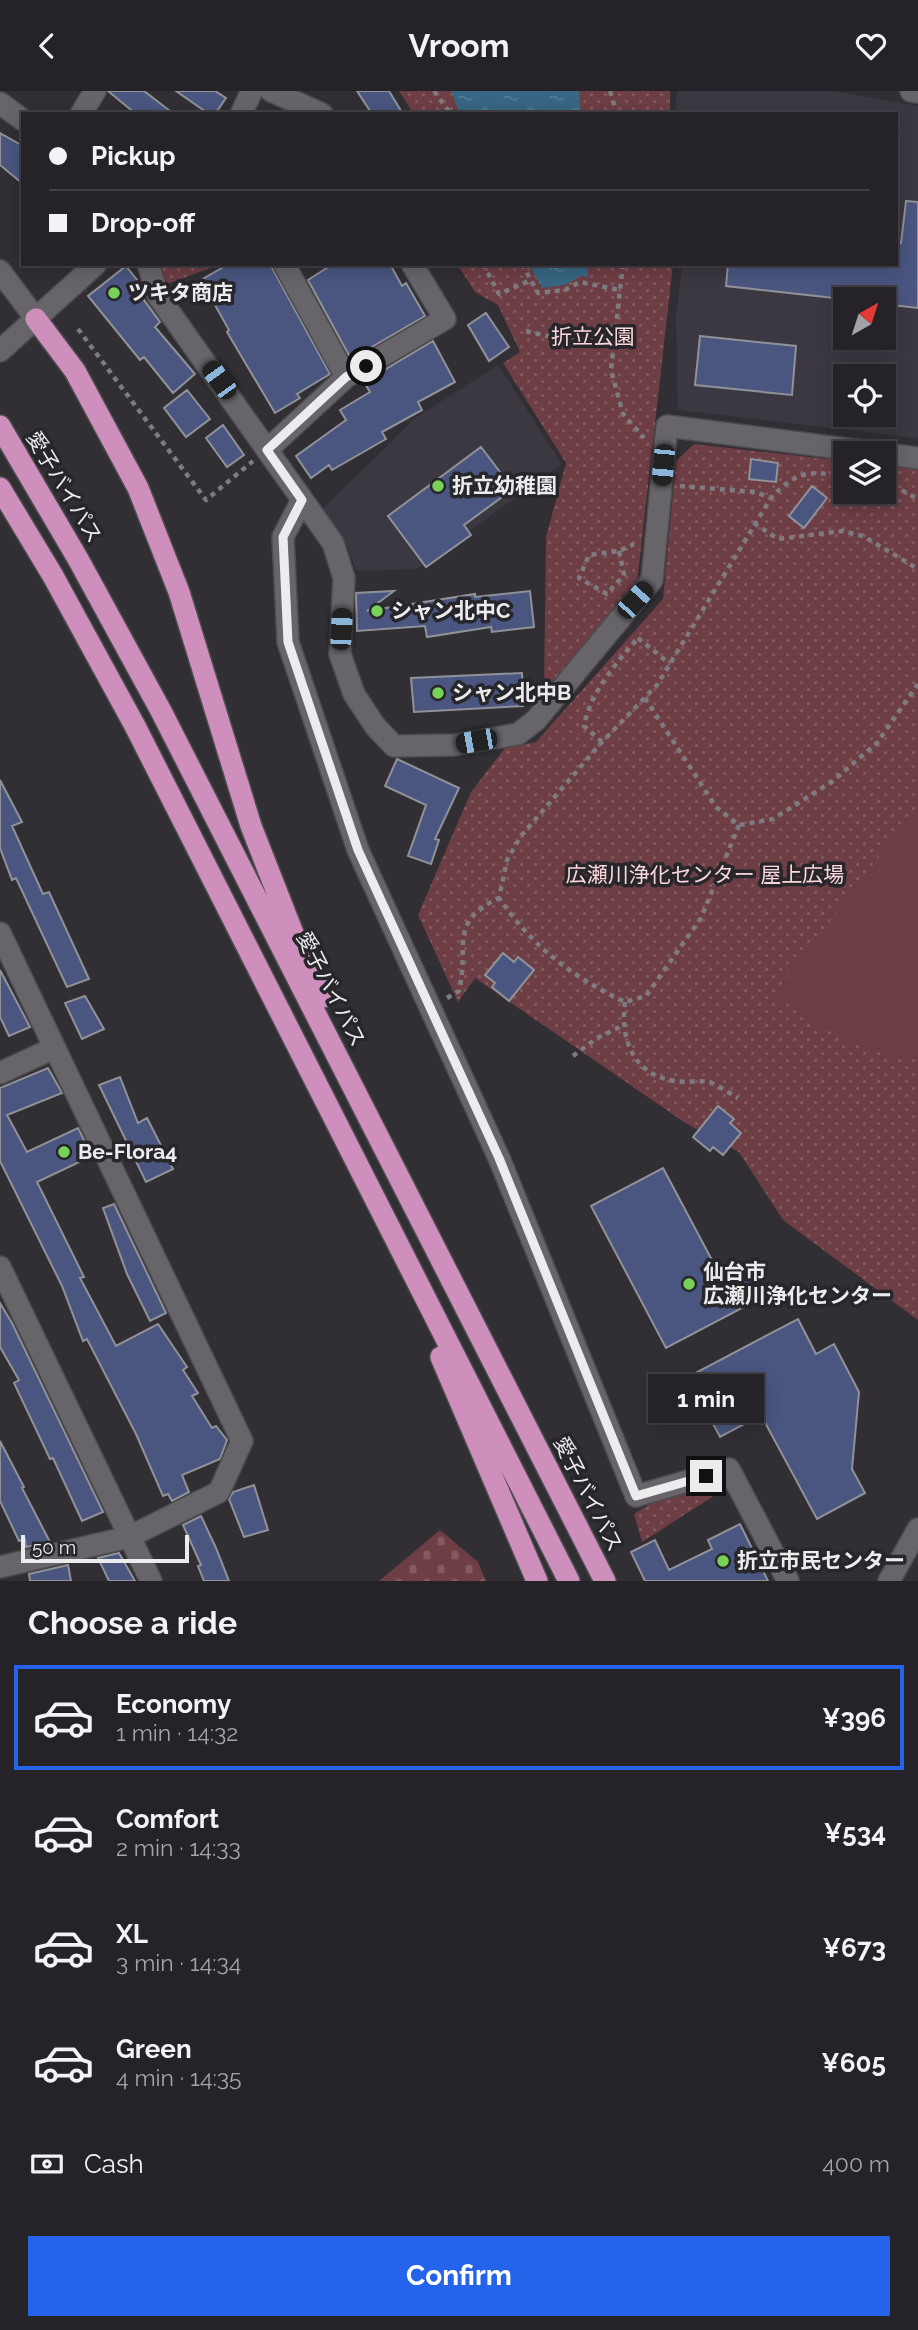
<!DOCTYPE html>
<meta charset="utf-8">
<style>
:root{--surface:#252327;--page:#312f33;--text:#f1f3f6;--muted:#a3a4a7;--line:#424044;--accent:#2563eb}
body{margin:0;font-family:Raleway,"Noto Sans JP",sans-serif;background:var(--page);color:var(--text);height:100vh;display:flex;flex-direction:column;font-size:26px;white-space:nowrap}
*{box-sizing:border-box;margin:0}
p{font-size:23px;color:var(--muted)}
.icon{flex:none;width:38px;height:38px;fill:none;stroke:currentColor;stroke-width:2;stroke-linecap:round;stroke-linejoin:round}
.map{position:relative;height:1490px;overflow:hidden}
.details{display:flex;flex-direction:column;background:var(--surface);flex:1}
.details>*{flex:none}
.banner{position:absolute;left:21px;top:21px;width:877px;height:154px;border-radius:0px;box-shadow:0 4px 18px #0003,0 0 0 2px var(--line);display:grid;align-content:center;height:154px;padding:0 28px;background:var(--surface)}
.needle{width:46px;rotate:39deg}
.controls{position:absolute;left:833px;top:196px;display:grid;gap:14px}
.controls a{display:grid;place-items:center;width:63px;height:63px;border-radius:0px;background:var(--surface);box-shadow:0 4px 18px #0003,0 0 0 2px var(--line);font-size:35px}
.scale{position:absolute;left:21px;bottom:18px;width:168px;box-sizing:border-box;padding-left:7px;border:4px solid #ecebee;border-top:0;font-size:19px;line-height:24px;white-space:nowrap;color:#ecebee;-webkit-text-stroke:5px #27262a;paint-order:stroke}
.end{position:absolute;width:32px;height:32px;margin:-16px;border:9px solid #ecebee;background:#111;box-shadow:0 0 0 4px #111}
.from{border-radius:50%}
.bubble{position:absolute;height:49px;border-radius:0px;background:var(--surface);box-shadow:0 4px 18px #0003,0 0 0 2px var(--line);font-size:23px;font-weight:700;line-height:49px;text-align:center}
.car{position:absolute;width:21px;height:42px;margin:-21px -10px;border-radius:9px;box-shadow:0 0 5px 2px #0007;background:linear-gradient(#222 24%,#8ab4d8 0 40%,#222 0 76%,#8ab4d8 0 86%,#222 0)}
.banner b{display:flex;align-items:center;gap:24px;height:66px;font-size:26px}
.banner b+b{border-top:2px solid var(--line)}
.banner i{width:18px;height:18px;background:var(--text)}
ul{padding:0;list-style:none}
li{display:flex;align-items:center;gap:21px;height:105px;margin:0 14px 10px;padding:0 14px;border:4px solid transparent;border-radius:0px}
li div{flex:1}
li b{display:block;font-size:26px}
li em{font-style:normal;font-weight:700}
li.on{border-color:var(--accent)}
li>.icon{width:63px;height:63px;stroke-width:1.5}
h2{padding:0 28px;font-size:32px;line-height:84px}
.pay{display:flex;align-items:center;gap:18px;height:77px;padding:0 28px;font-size:26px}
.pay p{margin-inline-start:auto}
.action{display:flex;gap:14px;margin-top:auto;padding:14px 28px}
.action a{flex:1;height:80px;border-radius:0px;background:var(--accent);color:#fff;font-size:28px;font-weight:700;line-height:80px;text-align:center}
header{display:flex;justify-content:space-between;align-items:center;height:91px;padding:0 28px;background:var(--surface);font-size:32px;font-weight:700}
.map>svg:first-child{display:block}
</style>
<header><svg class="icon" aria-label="back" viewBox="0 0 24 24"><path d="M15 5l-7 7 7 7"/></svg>Vroom<svg class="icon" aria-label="heart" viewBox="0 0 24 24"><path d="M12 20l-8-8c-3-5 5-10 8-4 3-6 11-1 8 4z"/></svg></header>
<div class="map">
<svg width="918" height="1490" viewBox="0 0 918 1490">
<defs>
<pattern id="grass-dots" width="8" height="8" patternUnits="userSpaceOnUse" patternTransform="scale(1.75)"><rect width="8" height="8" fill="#6e3e45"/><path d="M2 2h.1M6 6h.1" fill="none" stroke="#835a60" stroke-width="1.8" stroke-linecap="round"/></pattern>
<pattern id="cemetery-stones" width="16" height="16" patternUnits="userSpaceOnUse" patternTransform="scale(1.75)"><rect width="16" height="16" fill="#6e3e45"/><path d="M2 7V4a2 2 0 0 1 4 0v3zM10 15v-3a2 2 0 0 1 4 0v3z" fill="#835a60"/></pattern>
<pattern id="water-ripples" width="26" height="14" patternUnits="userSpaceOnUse" patternTransform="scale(1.75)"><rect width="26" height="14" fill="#386683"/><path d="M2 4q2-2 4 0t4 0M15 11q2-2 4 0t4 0" fill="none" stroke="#557c95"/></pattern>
</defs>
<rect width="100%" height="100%" fill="#312f34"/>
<!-- built -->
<path fill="#3c3842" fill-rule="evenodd" d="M677 0H832L918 15V347L678 319 676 226 682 173H896V23H675ZM845 208H884V247H845ZM845 285H884V324H845Z
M498 274 562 373 417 478 356 480 349 459 323 418 414 328Z"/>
<!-- grass -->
<path fill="url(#grass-dots)" d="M399 0H670V23H414Z
M160 173H221L167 193Z
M457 173H673L637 492 544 601 546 446 566 372 503 272 520 261 498 214 475 201Z
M694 353 845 370V401H884V374L918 378V1229L783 1129 739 1061 684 1031 475 887 458 911 418 824 471 701 505 657 536 651 663 508 676 370Z
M716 1393 723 1399 642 1451 634 1423 653 1411Z"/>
<!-- cemetery -->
<path fill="url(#cemetery-stones)" d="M440 1439 478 1471 486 1490H379Z"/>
<!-- garden -->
<path fill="#6e3e45" d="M918 715V966C864 967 816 933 774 903Z"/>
<!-- water -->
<path fill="url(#water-ripples)" d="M451 0H579L581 23H460Z
M529 173H587L588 186 580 185 565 194 542 197Z"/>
<!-- building -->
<path fill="#4a5680" stroke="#909298" stroke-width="2" d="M108 0H144L174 23H136Z
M176 0H215L226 7 215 23H209Z
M357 0H389L403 23H372Z
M0 42 23 55V93L0 74Z
M906 110 918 111V217L884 213V208H843L726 195 728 173H896V152H901Z
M229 173H270L330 283 297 303 300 307 275 322 227 241 229 239 201 189Z
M333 173H390L402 195 406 192 425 225 351 268 308 189Z
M126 175 141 194 144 209 160 231 155 236 195 283 173 302 144 266 140 269 88 205Z
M486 222 509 256 489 270 468 234Z
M700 245 796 255 792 304 695 294Z
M433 250 455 291 418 311 422 319 382 341 386 348 332 379 329 374 311 387 296 365 346 329 340 319 370 301 364 291Z
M187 299 210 328 186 346 164 317Z
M223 334 244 364 227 376 206 347Z
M481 356 513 398 464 434 471 444 426 476 388 425Z
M751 368 778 372 776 391 749 388Z
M812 395 827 407 804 437 789 425Z
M394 500 367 520 475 503V506L530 500 534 536 492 541 491 536 427 546 425 535 357 540 356 502Z
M522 582 523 615 414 621 411 587Z
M397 668 459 697 435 748 439 749 431 773 408 765 426 714 385 695Z
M0 689 22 731 12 735 43 803 49 801 89 888 67 896 16 787 12 789 0 757Z
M503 862 514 871 518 866 534 879 509 910 492 896 495 892 485 884Z
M0 879 30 936 9 945 0 926Z
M85 905 104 938 82 948 65 912Z
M48 977 62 1002 7 1024 27 1061 78 1037 92 1065 37 1091 84 1186 80 1187 116 1255 158 1233 187 1276 183 1279 198 1302 192 1305 212 1337 216 1335 227 1349 220 1368 182 1384 189 1401 172 1410 168 1403 163 1405 136 1343 87 1248 83 1250 62 1195 0 1070V997Z
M120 986 138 1032 147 1027 173 1078 146 1091 99 994Z
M718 1015 734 1028 730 1032 741 1042 723 1064 713 1056 710 1060 693 1046Z
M663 1077 721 1186 745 1173 763 1206 666 1257 591 1115Z
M114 1113 166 1222 150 1230 127 1183 103 1117Z
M0 1212 12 1232 103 1421 82 1430 53 1367 50 1368 14 1292 19 1289 0 1256Z
M798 1228 816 1263 834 1253 859 1301 852 1378 865 1402 817 1428 761 1324 720 1346 688 1286Z
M0 1350 24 1396 22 1397 50 1451 26 1456 25 1448 19 1450 0 1410Z
M254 1394 268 1439 244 1446 229 1408 233 1401Z
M201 1425 216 1457 229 1490H204L198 1475 201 1474 183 1434Z
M740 1433 768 1490H645L631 1461 655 1449 669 1479 712 1458 708 1449Z
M119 1462 135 1490H109L98 1467Z
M68 1474 71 1490H30L29 1483Z"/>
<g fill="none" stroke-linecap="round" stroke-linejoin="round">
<defs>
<path id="street" d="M271 0 322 23
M0 12 23 29
M81 23 95 0
M148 173 158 205 333 452 344 487 340 563 354 603 375 635 394 655 454 654 518 643 536 629 652 489 667 335 918 367
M284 173 346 286
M0 180 36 228
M267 359 346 286 445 228 412 173
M302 409 283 446 288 551 358 759 499 1067 636 1405
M0 842 242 1350 219 1401 129 1446 0 1476"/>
<path id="secondary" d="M911 0 918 1
M241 23 252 0
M0 260 96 173
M0 982 54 957
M0 1176 151 1490
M636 1405 729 1378 788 1490
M889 1490 918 1438"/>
<path id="highway" d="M36 228 75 280 138 397 179 501 251 735 293 842 323 906
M0 335 78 468 161 620 605 1490
M0 397 53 485 135 635 569 1490
M441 1266 537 1490"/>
</defs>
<!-- street casing -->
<use href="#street" stroke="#4c4b4e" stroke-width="24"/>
<!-- secondary casing -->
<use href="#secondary" stroke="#4c4b4e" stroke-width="24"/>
<!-- highway casing -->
<use href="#highway" stroke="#4c4b4e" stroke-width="24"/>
<!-- path -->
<path stroke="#7e7c80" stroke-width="4.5" stroke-dasharray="5 5" stroke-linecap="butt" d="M434 0 451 23
M610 0 617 23
M483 173 499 203 531 189
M522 173 538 202 565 199 580 191 619 199
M623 173 611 279 623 323 644 347
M78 238 206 409 253 370
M526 240 546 245 613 243
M884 390 918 408
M680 395 755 401 771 407
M754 432 778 448 842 440 863 445 918 478
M619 460 624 484 607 503 579 487 589 464 619 460 634 453
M638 547 670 573
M645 607 716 716 739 734 773 728 833 690 877 652 918 593
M602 651 584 635C591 600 615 574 638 547
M739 734 701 827 646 905 625 911C571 885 533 856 499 807L507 769 521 745 602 651 657 594 771 407C797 379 809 380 845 385
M447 907 459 900C470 854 447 832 499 807
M625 911C620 948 633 984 675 990 686 992 698 989 709 991 718 994 729 1002 738 1007
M573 965 597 947 622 935"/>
<!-- street -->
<use href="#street" stroke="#67656a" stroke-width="21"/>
<!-- secondary -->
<use href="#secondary" stroke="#67656a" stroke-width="21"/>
<!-- highway -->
<use href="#highway" stroke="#cf8fbc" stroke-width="21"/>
</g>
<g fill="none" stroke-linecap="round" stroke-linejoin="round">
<!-- route -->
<path stroke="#ecebee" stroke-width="9" d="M366 275 346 286 267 359 302 409 283 446 288 551 358 759 499 1067 636 1405 706 1385"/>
</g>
<!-- markers -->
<g fill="#77d259" stroke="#27262a" stroke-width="2.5">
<circle cx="114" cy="202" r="7"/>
<circle cx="438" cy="395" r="7"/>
<circle cx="377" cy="520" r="7"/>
<circle cx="438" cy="602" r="7"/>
<circle cx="64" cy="1061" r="7"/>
<circle cx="689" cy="1193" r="7"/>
<circle cx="723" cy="1470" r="7"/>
</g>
<g text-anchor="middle" stroke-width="7" stroke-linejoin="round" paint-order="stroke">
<!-- poi labels -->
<g font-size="21" font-weight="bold" fill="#ecebee" stroke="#27262a" text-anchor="start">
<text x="128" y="209">ツキタ商店</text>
<text x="452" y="402">折立幼稚園</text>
<text x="391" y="527">シャン北中C</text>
<text x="452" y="609">シャン北中B</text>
<text x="78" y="1068">Be-Flora4</text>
<text x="703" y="1188">仙台市<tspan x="703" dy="24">広瀬川浄化センター</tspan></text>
<text x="737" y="1477">折立市民センター</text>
</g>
<!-- park labels -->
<g font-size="21" fill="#fbd7db" stroke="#27262a">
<text x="593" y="253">折立公園</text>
<text x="705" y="791">広瀬川浄化センター 屋上広場</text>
</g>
<!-- street labels -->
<g font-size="21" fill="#ecebee" stroke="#27262a">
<text transform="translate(64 396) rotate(59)" y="7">愛子バイパス</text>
<text transform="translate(331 898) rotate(63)" y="7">愛子バイパス</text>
<text transform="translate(588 1403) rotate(63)" y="7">愛子バイパス</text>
</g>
</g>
</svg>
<div class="controls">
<a><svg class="needle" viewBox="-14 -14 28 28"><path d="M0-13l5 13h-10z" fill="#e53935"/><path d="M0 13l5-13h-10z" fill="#a3a4a7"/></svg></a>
<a><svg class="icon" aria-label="locate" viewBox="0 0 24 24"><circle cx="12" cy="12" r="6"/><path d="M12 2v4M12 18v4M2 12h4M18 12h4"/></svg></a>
<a><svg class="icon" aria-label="layers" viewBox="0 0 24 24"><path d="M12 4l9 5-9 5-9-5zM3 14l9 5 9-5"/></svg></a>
</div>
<div class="scale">50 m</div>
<i class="end from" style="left:366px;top:275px"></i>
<i class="end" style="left:706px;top:1385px"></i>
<div class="bubble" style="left:648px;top:1283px;width:116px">1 min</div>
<i class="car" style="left:219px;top:289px;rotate:324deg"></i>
<i class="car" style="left:663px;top:374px;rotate:185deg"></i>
<i class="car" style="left:635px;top:509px;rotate:42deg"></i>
<i class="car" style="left:341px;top:538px;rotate:3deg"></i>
<i class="car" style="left:476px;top:650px;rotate:260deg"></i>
<div class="banner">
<b><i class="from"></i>Pickup</b>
<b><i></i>Drop-off</b>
</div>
</div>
<section class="details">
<h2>Choose a ride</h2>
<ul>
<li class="on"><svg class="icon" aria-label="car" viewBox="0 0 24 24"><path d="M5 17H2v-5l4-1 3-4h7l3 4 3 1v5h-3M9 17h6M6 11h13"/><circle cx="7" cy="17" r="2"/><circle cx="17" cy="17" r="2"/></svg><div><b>Economy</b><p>1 min · 14:32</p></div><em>¥396</em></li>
<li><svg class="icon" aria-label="car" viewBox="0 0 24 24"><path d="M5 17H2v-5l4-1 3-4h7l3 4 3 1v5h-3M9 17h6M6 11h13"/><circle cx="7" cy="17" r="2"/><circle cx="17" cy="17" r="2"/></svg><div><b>Comfort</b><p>2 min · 14:33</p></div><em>¥534</em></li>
<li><svg class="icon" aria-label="car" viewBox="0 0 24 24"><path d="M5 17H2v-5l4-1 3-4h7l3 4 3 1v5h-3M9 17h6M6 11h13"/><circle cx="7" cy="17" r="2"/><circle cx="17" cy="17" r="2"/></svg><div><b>XL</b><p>3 min · 14:34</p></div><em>¥673</em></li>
<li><svg class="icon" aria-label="car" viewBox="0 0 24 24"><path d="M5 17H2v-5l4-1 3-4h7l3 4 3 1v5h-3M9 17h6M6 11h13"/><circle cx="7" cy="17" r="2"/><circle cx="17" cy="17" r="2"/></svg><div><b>Green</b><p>4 min · 14:35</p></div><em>¥605</em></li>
</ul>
<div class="pay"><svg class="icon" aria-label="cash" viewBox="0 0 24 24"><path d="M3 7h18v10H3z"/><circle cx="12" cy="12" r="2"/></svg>Cash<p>400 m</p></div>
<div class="action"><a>Confirm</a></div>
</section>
